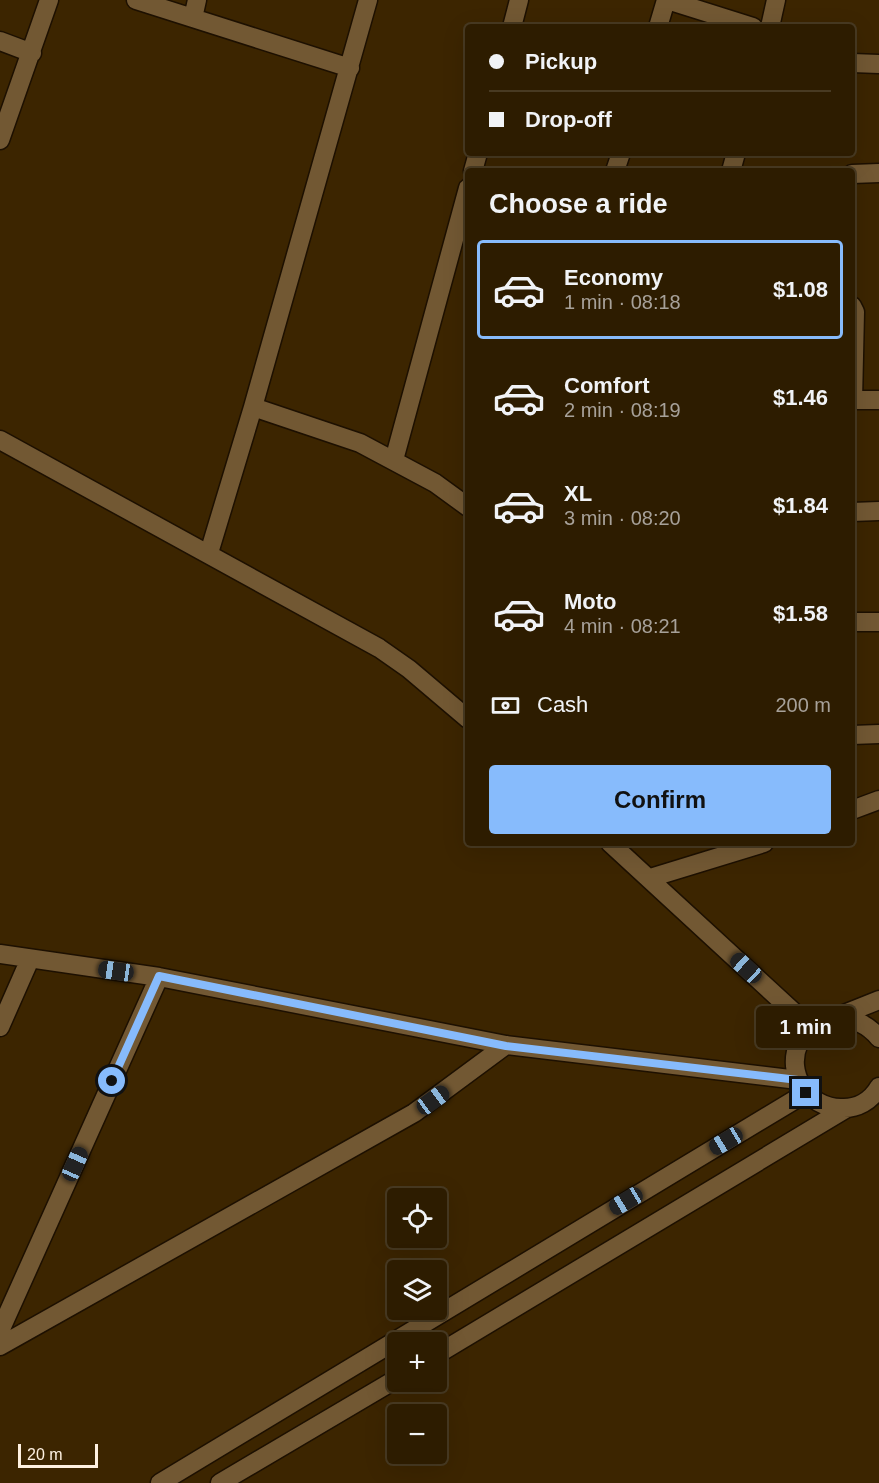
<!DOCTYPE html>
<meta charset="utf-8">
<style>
:root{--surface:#2d1c00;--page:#39290f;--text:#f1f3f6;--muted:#a7a199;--line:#483a22;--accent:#87bbfc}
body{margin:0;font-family:Helvetica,sans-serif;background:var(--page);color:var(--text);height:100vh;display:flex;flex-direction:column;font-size:22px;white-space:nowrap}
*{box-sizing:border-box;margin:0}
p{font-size:20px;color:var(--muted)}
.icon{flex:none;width:33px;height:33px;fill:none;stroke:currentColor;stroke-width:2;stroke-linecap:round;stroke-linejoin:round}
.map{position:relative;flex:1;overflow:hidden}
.drawer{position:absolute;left:465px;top:168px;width:390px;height:678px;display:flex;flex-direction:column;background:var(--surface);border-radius:6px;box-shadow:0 6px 24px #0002,0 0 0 2px var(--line)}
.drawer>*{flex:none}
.guide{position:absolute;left:465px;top:24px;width:390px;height:132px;border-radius:6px;box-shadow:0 6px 24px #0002,0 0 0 2px var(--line);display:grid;align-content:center;height:132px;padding:0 24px;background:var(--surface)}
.tools{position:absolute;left:387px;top:1188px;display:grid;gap:12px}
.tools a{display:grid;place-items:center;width:60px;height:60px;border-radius:6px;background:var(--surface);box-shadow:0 6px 24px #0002,0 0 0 2px var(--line);font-size:30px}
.scale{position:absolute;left:18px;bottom:15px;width:80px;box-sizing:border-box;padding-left:6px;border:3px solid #fef1e1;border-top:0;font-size:16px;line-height:21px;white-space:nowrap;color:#fef1e1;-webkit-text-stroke:4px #3c2500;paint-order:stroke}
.end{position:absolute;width:27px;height:27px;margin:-14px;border:8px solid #87bbfc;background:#111;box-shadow:0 0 0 3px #111}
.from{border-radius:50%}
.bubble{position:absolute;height:42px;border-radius:6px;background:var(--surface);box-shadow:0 6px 24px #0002,0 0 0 2px var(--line);font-size:20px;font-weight:700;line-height:42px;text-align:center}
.car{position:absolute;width:18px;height:36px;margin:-18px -9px;border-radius:8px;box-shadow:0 0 4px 2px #0007;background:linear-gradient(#222 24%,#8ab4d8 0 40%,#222 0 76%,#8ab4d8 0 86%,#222 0)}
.guide b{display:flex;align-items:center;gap:21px;height:57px;font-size:22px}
.guide b+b{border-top:2px solid var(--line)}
.guide i{width:15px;height:15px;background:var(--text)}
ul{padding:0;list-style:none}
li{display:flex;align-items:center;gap:18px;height:99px;margin:0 12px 9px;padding:0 12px;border:3px solid transparent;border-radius:6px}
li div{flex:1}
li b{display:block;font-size:22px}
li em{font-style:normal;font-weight:700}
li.current{border-color:var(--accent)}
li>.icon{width:54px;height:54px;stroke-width:1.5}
h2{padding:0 24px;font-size:27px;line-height:72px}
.pay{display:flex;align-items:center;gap:15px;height:66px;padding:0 24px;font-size:22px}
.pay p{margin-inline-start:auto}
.action{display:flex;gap:12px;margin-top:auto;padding:12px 24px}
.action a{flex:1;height:69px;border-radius:6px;background:var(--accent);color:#111;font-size:24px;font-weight:700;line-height:69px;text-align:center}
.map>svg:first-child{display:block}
</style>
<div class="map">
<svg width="879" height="1483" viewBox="0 0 879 1483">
<rect width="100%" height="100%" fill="#3c2500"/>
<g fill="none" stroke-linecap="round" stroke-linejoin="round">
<defs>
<path id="minor" d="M136 0 350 68
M667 0 753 27
M193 18 197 0
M512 27 519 0
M658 27 666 0
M770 27 776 0
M0 41 32 53
M852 63 879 64
M0 140 49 0
M473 171 478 153
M615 171 621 153
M731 171 736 153
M852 174 879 173
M852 306 855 312 853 400
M852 400H879
M253 407 360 443 435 483 468 507
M0 440 379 648 409 669 468 719
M394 460 468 188
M852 512 879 511
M209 553 253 407 368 0
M852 622H879
M852 735 879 734
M852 810 879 800
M610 843 811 1028
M650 878 764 843
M0 954 159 977 506 1045 798 1080
M839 1016 879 1000
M0 1027 30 959
M879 1038C858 1012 815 1008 799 1043 785 1073 808 1108 841 1108 857 1109 871 1101 879 1087
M0 1331 159 977
M0 1346 414 1113 506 1045
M436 1355 847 1108
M160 1483 806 1093
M220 1483 398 1378"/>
</defs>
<!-- minor casing -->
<use href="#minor" stroke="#1d1001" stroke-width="21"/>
<!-- minor -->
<use href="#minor" stroke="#725833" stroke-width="18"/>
</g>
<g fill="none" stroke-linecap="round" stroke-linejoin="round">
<!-- route -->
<path stroke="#87bbfc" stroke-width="8" d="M112 1081 159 976 506 1046 798 1080 806 1093"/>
</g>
</svg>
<div class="tools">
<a><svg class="icon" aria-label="locate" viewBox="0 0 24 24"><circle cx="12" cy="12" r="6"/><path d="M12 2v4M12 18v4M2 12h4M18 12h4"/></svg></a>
<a><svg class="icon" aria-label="layers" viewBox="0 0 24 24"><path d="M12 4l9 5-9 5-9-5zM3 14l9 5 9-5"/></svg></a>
<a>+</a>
<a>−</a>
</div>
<div class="scale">20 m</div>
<i class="end from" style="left:112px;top:1081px"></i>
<i class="end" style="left:806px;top:1093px"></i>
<div class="bubble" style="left:756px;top:1006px;width:99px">1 min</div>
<i class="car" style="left:746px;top:968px;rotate:313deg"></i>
<i class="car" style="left:116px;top:971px;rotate:278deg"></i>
<i class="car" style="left:433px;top:1100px;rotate:54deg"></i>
<i class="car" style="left:726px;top:1141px;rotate:239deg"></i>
<i class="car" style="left:75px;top:1164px;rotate:24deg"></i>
<i class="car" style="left:626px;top:1201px;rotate:239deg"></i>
<div class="guide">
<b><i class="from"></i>Pickup</b>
<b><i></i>Drop-off</b>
</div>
<section class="drawer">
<h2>Choose a ride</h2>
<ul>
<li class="current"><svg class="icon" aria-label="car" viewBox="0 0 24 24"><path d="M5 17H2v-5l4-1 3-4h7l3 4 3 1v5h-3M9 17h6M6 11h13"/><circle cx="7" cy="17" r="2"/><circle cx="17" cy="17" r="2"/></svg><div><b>Economy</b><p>1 min · 08:18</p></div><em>$1.08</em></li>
<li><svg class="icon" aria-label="car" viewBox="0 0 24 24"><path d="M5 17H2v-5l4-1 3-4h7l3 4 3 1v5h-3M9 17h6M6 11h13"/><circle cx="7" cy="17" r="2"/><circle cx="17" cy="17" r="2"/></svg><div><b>Comfort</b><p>2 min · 08:19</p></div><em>$1.46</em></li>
<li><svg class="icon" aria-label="car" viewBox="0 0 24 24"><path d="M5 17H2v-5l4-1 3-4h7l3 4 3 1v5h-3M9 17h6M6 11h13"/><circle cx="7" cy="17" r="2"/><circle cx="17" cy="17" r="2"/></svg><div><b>XL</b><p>3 min · 08:20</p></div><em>$1.84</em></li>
<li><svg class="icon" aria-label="car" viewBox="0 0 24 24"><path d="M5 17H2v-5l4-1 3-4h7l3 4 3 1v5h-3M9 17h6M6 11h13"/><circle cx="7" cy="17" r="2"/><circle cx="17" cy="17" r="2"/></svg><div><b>Moto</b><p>4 min · 08:21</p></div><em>$1.58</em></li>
</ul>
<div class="pay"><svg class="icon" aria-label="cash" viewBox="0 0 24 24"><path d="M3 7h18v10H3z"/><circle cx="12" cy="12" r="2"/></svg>Cash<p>200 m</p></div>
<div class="action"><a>Confirm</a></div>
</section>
</div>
